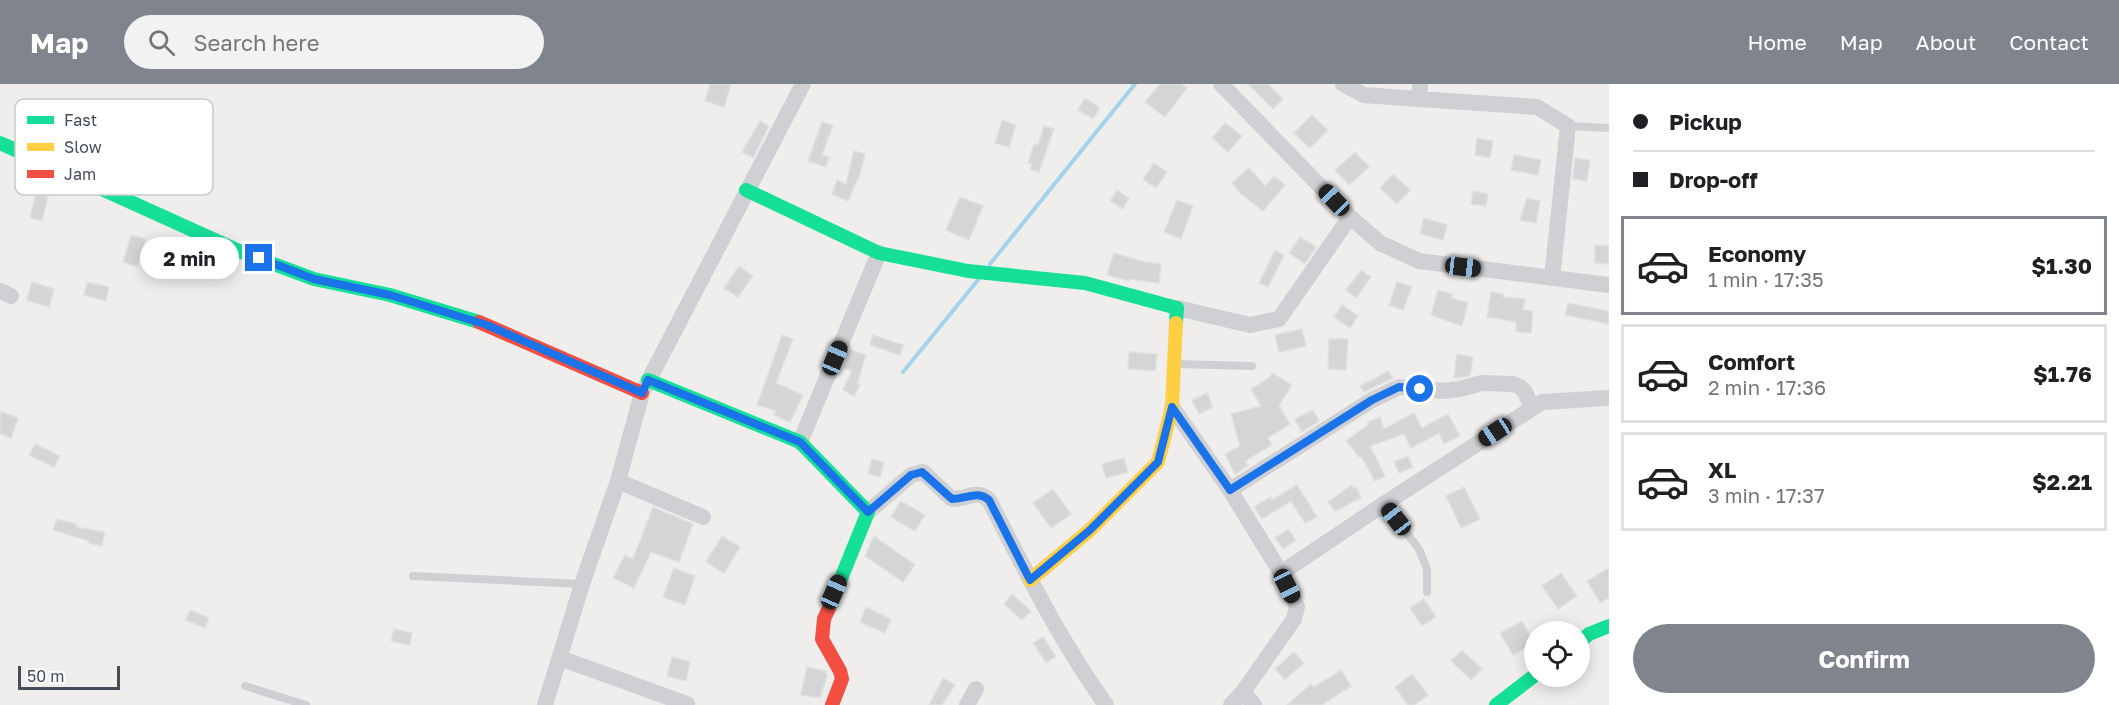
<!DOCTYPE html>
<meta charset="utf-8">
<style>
:root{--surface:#fff;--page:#f2f2f2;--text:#202124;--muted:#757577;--line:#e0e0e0;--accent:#80858d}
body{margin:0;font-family:"Golos Text",sans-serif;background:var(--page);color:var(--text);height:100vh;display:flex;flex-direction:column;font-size:22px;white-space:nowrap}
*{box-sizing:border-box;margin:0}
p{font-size:20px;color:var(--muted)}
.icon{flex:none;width:33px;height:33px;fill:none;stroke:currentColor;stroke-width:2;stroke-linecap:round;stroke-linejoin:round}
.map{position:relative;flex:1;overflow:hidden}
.side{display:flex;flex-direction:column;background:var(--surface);width:510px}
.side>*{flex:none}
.top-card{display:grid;align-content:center;height:132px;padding:0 24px;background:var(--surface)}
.tools{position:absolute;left:1524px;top:537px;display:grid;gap:12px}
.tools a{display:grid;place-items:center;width:66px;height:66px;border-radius:50%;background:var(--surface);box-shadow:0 3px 15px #0003;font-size:30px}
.scale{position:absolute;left:18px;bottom:15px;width:102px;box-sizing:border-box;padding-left:6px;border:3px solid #454d5a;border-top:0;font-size:16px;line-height:21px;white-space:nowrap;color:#454d5a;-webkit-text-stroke:4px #fff;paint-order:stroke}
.end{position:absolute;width:27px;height:27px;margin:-14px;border:8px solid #1a73e8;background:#fff;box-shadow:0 0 0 3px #fff}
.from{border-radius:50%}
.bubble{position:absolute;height:42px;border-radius:21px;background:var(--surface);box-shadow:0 3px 15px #0003;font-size:20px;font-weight:700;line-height:42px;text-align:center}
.car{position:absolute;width:18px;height:36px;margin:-18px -9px;border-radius:8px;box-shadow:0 0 4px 2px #0007;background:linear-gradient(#222 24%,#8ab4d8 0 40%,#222 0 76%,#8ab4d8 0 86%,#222 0)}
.top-card b{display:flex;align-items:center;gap:21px;height:57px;font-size:22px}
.top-card b+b{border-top:2px solid var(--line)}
.top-card i{width:15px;height:15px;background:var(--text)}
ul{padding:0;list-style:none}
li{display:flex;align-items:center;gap:18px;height:99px;margin:0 12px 9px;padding:0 12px;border:3px solid var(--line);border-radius:0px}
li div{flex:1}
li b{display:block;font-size:22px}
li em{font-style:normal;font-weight:700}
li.active{border-color:var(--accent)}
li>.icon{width:54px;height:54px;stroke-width:1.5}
.cta{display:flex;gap:12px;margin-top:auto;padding:12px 24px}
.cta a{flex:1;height:69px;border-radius:36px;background:var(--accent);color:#fff;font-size:24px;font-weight:700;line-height:69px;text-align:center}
header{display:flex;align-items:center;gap:36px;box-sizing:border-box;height:84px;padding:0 30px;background:var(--accent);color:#fff}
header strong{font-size:28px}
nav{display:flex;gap:33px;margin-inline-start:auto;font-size:21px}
.search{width:420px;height:54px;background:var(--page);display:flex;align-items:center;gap:15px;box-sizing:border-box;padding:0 21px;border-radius:33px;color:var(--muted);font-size:22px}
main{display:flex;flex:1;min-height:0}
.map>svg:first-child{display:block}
</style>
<header>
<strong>Map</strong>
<div class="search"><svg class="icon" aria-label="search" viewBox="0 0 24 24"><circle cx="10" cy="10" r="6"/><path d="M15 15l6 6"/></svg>Search here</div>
<nav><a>Home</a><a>Map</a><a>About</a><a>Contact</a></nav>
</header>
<main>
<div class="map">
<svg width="1609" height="621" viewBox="0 0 1609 621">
<rect width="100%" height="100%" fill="#efeeed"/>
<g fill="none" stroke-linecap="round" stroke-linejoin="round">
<!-- stream -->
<path stroke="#a6d3ec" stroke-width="4" d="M990 180 1135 0
M903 288 978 196"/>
</g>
<!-- building -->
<path fill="#d4d5d6" stroke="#e0e0e0" stroke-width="1.5" d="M710 0H731L724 23 705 17Z
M1160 0H1181L1187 4 1165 33 1145 18Z
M1248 0H1268L1283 15 1273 25Z
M1085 14 1100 24 1093 35 1078 26Z
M1312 31 1328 46 1310 64 1294 49Z
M1002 36 1016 41 1009 63 995 59Z
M760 37 769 42 753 74 742 68Z
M822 38 833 41 822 71 829 73 826 83 808 77Z
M1225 39 1242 52 1228 68 1212 54Z
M1044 42 1054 45 1039 88 1030 85 1032 80 1028 79 1034 60 1038 61Z
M1477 54 1493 57 1490 74 1475 71Z
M854 67 865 70 860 90 848 117 832 110 837 96 846 100Z
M1355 68 1369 83 1349 101 1335 86Z
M1514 71 1541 76 1538 91 1511 86Z
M1575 74 1590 76 1587 97 1573 95Z
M1154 79 1167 88 1156 104 1143 95Z
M1249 84 1265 102 1274 92 1285 101 1263 127 1241 110 1232 99Z
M1393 90 1410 106 1397 120 1380 104Z
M1117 106 1129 114 1123 125 1110 117Z
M1473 107 1488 110 1486 122 1471 120Z
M36 109 48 112 42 137 30 134Z
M960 113 983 122 969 156 946 146Z
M1527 114 1540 117 1536 139 1520 136Z
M1177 116 1193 122 1181 155 1164 148Z
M1424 134 1447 141 1443 156 1420 150Z
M131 151 146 155 137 182 123 178Z
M1300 153 1316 163 1305 180 1289 169Z
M1595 161 1609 162V180L1595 179Z
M1275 166 1284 171 1268 203 1259 199Z
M1114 169 1145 178 1161 180 1159 199 1129 195V197L1107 191Z
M739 182 753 192 738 213 724 204Z
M1361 186 1371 193 1356 214 1346 206Z
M32 198 54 205 49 223 27 216Z
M87 198 109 203 106 217 84 211Z
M1397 198 1412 203 1403 226 1389 221Z
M1438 206 1453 210 1451 214 1468 219 1462 242 1431 231Z
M1491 208 1504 210 1503 213 1525 215 1523 226 1533 227 1531 249 1516 248V238L1487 233Z
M1568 219 1609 227V240L1565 231Z
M1342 221 1358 232 1350 244 1334 233Z
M1302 245 1306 262 1279 268 1275 251Z
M782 251 793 255 776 299 803 311 790 338 774 331 776 327 757 321Z
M873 251 903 261 900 271 870 261Z
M1329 255H1348L1346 286 1328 285Z
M850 266 866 271 857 300 860 301 854 312 843 306 852 287 843 284Z
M1129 268 1157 270 1155 287 1128 285Z
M1457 270 1473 273 1470 291 1460 294 1454 293Z
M1388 287 1393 294 1364 308 1360 302Z
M1272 289 1292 301 1279 322 1290 340 1268 354 1272 361 1245 377 1248 382 1235 390 1225 370 1240 362 1231 330 1261 322 1251 305 1269 294Z
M1207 309 1213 323 1199 330 1192 316Z
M1313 326 1319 337 1302 348 1295 335Z
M0 327 18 334 11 354 0 350Z
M1414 329 1422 344 1448 330 1460 352 1444 360 1439 349 1411 364 1404 350 1370 362 1385 392 1375 397 1361 372 1359 373 1346 357 1369 340 1368 338 1380 333 1384 345Z
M35 360 60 372 54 383 29 371Z
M1408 372 1413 383 1399 389 1394 378Z
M1124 374 1128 388 1106 394 1102 380Z
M872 375 884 378 880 393 868 390Z
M1297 401 1317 433 1305 439 1291 417 1262 435 1254 423 1270 413 1272 416Z
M1352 401 1353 404 1356 403 1361 414 1335 427 1328 418Z
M1464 403 1480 435 1461 444 1446 412Z
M1053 405 1071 430 1051 444 1033 419Z
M901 417 925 431 915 447 891 433Z
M653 423 693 440 679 478 651 468 634 504 613 494 625 471 633 475Z
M57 435 77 440 76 443 105 448 102 462 89 459V457L53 446Z
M1288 445 1296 456 1283 465 1275 454Z
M722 452 740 463 724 489 706 478Z
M874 452 915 481 903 498 865 472Z
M674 484 695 492 685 521 663 513Z
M1609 484V514L1600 519 1587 497Z
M1561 489 1577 512 1558 525 1542 502Z
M1012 510 1031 527 1022 536 1004 520Z
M1424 515 1436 533 1422 542 1410 524Z
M866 523 891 535 885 549 860 538Z
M190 526 209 534 205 544 186 536Z
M1522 537 1534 559 1513 571 1500 549Z
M394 545 412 549 410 561 391 557Z
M1043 553 1056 572 1046 579 1033 559Z
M1462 566 1482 585 1471 596 1451 577Z
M1294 568 1304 579 1285 596 1275 585Z
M672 573 690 578 686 597 667 592Z
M807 583 825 587 827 592 820 614 801 611Z
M1341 586 1351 602 1322 621H1287L1311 600 1314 603Z
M1412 590 1428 611 1414 621H1408L1395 603Z
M943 594 955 601 942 621H929Z"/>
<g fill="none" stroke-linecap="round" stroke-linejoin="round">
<!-- lane -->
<path stroke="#cfd0d3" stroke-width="8" d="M1568 42 1609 44
M1174 280 1252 282
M1384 420 1419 465 1427 485V508
M413 492 582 500
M245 602 306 621"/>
<!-- street -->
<path stroke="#cfd0d3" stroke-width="16" d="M1221 0 1350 133 1380 159 1419 177 1609 201
M1343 0 1364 11 1419 15 1420 0
M1419 15 1537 23 1568 42 1552 194
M0 207 11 212
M1177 224 1250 241 1279 235 1350 133
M1172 323 1230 406 1372 316 1399 303 1442 307 1460 305 1482 299 1513 300 1520 303 1525 308 1532 324
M800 358 879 169
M618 397 703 433
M1230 406 1281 489 1294 515 1297 523 1294 535 1243 608
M868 428 911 391 923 388 952 415C967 415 977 405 989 416 1025 486 1060 557 1106 621
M1281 489 1384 420 1542 318 1609 314
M560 574 687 620
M545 621 582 500 618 397 642 309 803 0
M967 621 976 605
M1231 621 1243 608 1254 621"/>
<!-- fast -->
<path stroke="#16e098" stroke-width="14" d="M0 59 241 168 314 195 390 211 479 238
M746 106 879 169 968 187 1085 199 1177 224 1176 239
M648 296 800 358 868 428 829 524
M1580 558 1589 550 1609 542
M1496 621 1534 592"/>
<!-- slow -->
<path stroke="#ffcf43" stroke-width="14" d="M1030 496 1090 446 1158 378 1172 323 1176 239"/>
<!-- jam -->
<path stroke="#f24e42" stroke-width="14" d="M479 238 642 309
M829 524 824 535 822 555 840 587 842 595 832 621"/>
</g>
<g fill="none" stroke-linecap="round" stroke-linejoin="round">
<!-- route -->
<path stroke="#1a73e8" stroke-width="8" d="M259 174 314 195 390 211 487 241 642 309 648 296 800 358 868 428 911 391 922 388 952 415C967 415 977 406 989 416L1030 496 1090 446 1158 378 1172 323 1230 406 1372 316 1399 303 1420 305"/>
</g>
<!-- legend -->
<rect x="15" y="15" width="198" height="96" rx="9" fill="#fff" stroke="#c7cace" stroke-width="1.5"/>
<rect x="27" y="32" width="27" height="8" fill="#16e098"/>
<rect x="27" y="59" width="27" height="8" fill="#ffcf43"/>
<rect x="27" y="86" width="27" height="8" fill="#f24e42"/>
<g font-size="16" fill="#454d5a">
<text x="64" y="42">Fast</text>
<text x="64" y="69">Slow</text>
<text x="64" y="96">Jam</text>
</g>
</svg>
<div class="tools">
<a><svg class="icon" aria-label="locate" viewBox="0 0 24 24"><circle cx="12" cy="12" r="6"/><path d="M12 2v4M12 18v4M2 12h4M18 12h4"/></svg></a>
</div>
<div class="scale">50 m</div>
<i class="end from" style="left:1420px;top:305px"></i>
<i class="end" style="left:259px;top:174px"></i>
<div class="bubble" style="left:140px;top:153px;width:99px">2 min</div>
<i class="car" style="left:1334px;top:116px;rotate:316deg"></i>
<i class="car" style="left:1463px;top:183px;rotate:97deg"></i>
<i class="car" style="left:835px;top:274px;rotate:23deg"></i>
<i class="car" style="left:1495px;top:348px;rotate:237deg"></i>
<i class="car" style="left:1396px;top:435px;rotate:322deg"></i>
<i class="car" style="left:1287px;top:502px;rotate:153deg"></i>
<i class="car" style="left:834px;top:508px;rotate:24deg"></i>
</div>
<section class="side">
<div class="top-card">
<b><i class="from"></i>Pickup</b>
<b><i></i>Drop-off</b>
</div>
<ul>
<li class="active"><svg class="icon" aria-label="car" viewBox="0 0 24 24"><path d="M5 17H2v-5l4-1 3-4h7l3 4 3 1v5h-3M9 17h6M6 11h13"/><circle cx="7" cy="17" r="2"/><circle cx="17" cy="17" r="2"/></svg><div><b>Economy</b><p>1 min · 17:35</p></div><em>$1.30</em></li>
<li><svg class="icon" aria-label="car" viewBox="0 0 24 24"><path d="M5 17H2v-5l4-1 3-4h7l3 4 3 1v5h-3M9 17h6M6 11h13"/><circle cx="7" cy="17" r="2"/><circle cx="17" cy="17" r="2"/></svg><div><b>Comfort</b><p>2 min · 17:36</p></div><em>$1.76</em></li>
<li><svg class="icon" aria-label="car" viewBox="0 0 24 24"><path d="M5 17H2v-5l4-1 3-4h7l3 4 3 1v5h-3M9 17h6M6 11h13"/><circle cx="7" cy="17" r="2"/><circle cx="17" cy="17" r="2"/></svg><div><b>XL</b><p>3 min · 17:37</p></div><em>$2.21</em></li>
</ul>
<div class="cta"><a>Confirm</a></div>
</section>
</main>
